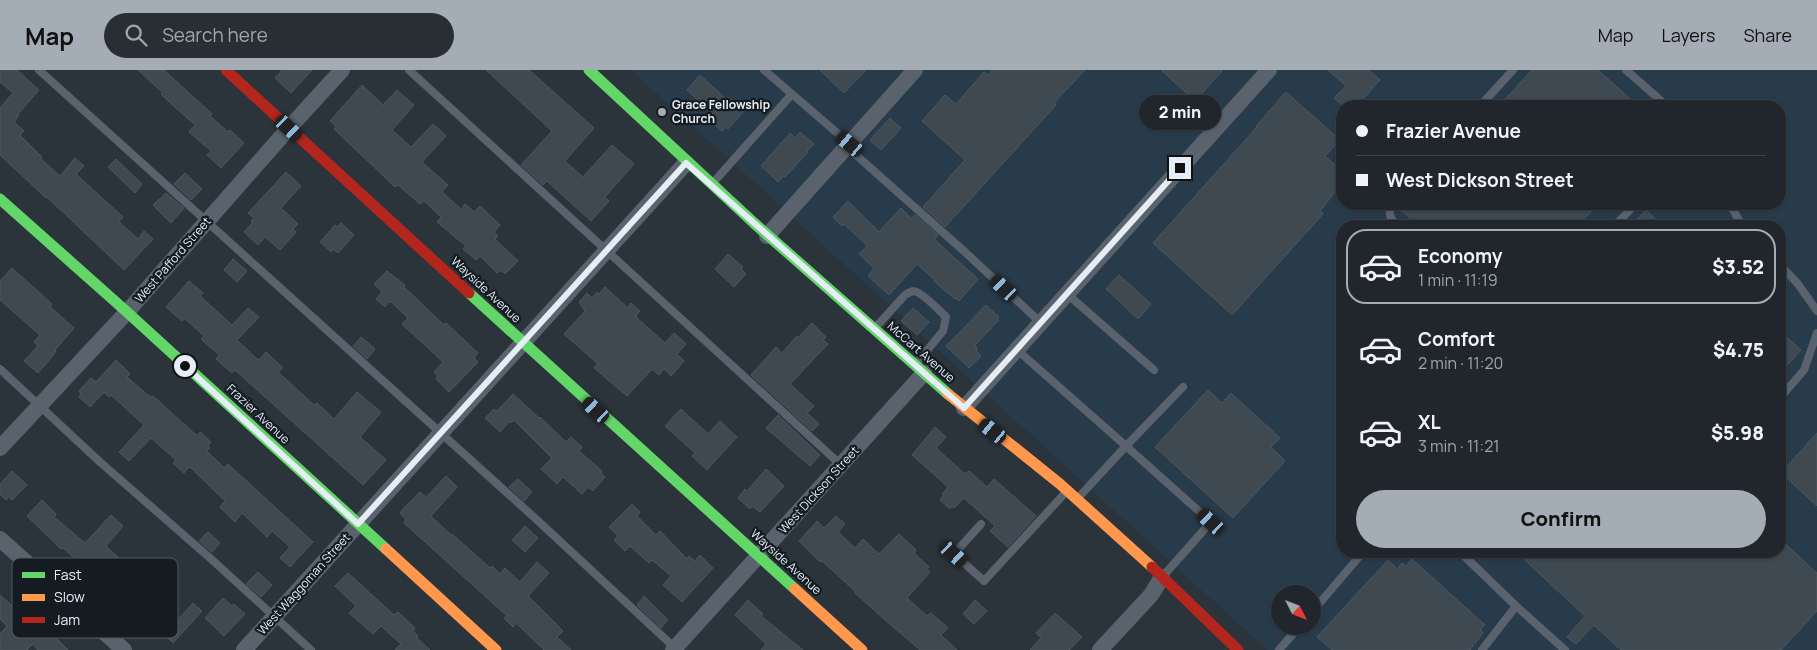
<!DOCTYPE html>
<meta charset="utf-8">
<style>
:root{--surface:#20262c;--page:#282e34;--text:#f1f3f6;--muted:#a2a5a9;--line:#3d4348;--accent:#a4adb5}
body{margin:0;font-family:Manrope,sans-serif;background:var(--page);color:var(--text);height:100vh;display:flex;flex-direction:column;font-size:19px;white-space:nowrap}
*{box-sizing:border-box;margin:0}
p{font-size:16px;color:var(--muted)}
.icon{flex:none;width:28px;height:28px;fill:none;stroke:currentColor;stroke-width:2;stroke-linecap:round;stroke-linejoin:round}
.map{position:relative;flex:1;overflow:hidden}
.panel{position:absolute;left:1336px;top:150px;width:450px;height:338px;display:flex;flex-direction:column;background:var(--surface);border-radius:20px;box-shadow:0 1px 4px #0004,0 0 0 1px var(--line)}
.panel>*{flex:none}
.top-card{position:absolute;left:1336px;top:30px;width:450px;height:110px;border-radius:20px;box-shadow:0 1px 4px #0004,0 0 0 1px var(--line);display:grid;align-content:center;height:110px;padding:0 20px;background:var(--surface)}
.needle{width:32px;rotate:132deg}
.tools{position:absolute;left:1271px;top:515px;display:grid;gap:10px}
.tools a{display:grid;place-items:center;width:50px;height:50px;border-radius:50%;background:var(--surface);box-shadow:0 1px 4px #0004,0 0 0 1px var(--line);font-size:25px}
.end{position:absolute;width:22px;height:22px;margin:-11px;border:6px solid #e5eef7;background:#111;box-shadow:0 0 0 2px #111}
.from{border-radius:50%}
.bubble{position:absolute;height:35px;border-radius:18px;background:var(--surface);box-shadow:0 1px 4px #0004,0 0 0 1px var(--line);font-size:16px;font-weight:800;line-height:35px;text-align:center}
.car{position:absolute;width:15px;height:30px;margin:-15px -8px;border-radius:6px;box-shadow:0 0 4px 1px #0007;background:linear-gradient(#222 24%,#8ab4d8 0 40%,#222 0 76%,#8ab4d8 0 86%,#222 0)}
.top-card b{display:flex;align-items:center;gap:18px;height:48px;font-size:19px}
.top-card b+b{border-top:1px solid var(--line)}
.top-card i{width:12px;height:12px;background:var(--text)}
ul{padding:9px 0 0;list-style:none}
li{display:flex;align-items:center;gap:15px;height:75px;margin:0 10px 8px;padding:0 10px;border:2px solid transparent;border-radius:20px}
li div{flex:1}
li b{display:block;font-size:19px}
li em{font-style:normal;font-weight:800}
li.active{border-color:var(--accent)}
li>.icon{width:45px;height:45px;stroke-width:1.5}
.button{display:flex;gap:10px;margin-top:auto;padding:10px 20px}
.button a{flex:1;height:58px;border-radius:30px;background:var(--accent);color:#111;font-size:20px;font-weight:800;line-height:58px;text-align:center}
header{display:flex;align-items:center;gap:30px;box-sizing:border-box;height:70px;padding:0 25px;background:var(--accent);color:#111}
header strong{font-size:24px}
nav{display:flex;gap:28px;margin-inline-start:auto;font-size:18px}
.search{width:350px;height:45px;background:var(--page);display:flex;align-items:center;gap:12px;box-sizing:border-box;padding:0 18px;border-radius:28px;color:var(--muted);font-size:19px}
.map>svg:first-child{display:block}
</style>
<header>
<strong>Map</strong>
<div class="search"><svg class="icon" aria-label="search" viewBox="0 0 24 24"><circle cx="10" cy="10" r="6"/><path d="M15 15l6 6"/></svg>Search here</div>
<nav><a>Map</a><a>Layers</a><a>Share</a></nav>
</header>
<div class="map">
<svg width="1817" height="580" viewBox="0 0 1817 580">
<rect width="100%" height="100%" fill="#2b333b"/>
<!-- built -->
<path fill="#283b4b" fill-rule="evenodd" d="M631 0H1817V580H1267ZM1342 36H1780V134H1342ZM1342 156H1780V481H1342ZM1280 524H1312V556H1280Z"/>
<!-- building -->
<path fill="#3e4952" stroke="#4f565d" d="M0 0H17L39 20 18 44 19 45 14 52 24 61 20 65 42 87 41 89 60 106 75 88 84 96 76 104 123 147 119 152 138 169 144 161 153 169 124 200 47 127 46 128 0 85V38L13 23 0 12Z
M138 0H164L212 44 210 46 228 62 230 60 244 73 221 98 207 85 211 81 189 62 195 55 169 32 161 24 163 23Z
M282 0H312L291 23 275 8Z
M486 0H529L594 58 565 91 583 107 612 75 634 94 605 127 609 131 591 151 547 111 543 115 521 95 552 61Z
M820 0H866L844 23Z
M992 0H1085L1054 33 1056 35 945 157 923 137 965 90 922 51 945 25 956 34 984 2 988 5Z
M1161 0H1223L1195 31Z
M1328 0H1369L1380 10 1362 30 1361 29 1354 36H1344L1334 28 1346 16Z
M1532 0H1598L1638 36H1499Z
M700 5 726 29 728 27 744 41 728 59 726 57 722 61 711 51 714 47 713 44 687 20Z
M362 15 383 35 397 20 414 35 392 60 411 77 433 54 446 66 422 92 448 115 442 122 461 139 465 134 474 142 480 136 500 155 494 162 498 166 495 169 518 191 505 204 501 200 497 203 480 186 476 190 463 179 466 176 437 152 441 147 424 131 420 134 398 115 395 117 334 59 336 56 330 51Z
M1286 22 1340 70 1325 86 1342 101V113L1320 141 1323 144 1232 245 1153 173 1257 57 1256 56Z
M890 48 901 58 881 80 870 70Z
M800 62 814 74 807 81 808 82 785 107 783 106 778 112 761 96 790 63 795 68Z
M116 89 142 114 135 123 108 97Z
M286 102 301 116 281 138 298 154 293 159 296 162 280 180 265 167 258 175 244 162 253 152 251 151 254 148 248 143Z
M185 103 202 119 191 130 174 114Z
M166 123 184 138 171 153 153 135Z
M848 131 879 162 901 138 912 149 915 145 938 165 935 169 937 172 978 209 959 231 956 228 955 229 934 211 935 210 917 194 889 225 868 206 874 198 859 184 867 176 844 154 842 156 833 147Z
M1409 134H1598L1577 156H1419L1402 141Z
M1646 140 1663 156H1631Z
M341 153 354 165 338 183 333 179 331 182 320 172 335 155 338 157Z
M728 184 743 197 741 199 746 204 734 217 715 199Z
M233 189 247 201 237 212 224 200Z
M12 198 52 234 50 237 74 258 55 280 56 281 51 288 38 303 24 291 38 276 34 272 40 265 0 230V211Z
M387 201 405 215 404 217 444 255 446 253 478 283 474 288 478 292 449 322 436 309 438 306 434 302 443 292 402 254 408 248 390 231 385 237 376 229 382 222 374 214Z
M1119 205 1151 234 1138 249 1106 219Z
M189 211 203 223 200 226 232 255 248 238 259 247 237 270 257 289H260L266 282 283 298 278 302 314 335 317 333 334 349 357 322 381 342 360 367 386 390 363 415 235 300 232 303 216 289 219 285 201 269 204 266 184 248 182 251 166 237Z
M605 217 628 238 631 233 640 241 636 245 638 249 665 273 674 263 686 274 677 284 684 291 671 306 664 299 659 305 652 299 627 326 594 298 598 294 564 264 585 241 579 232 587 223 592 228 597 222 599 224Z
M986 235 999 247 997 249 999 250 975 275 977 278 976 280 981 286 969 298 946 276Z
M913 238 929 252 917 265 901 251Z
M812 253 826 267 823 270 828 274 790 314 814 336 807 343 819 354 812 361 751 305 776 277 782 283 797 266 798 268Z
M1780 261 1801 280 1780 303Z
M361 267 375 279 367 289 353 276Z
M116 290 130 304 127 307 149 326 151 327 153 326 195 364 198 365 200 362 211 372 208 375 210 377 207 381 224 398 228 394 313 472 290 497 280 488 290 477 272 461 267 467 242 443 235 452 220 437 225 431 191 398 189 397 184 403 173 393 176 390 151 368 129 391 119 382 144 355 111 325 109 327 104 322 90 337 79 327 81 324 79 321 91 308 96 312Z
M1208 320 1222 333 1231 323 1280 368 1271 377 1285 391 1233 448 1155 377Z
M513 324 539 348 540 347 566 372 571 367 582 377 579 381 602 401 601 403 605 407 593 421 588 417 582 424 563 407 557 414 541 399 552 388 514 350 511 353 510 351 500 362 485 348 494 339 496 341 500 338Z
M681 339 708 364 720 351 737 367 707 400 692 386 695 383 665 356Z
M778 345 820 385 810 396 766 358Z
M935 357 946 367 936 378 965 404 969 401 987 417 994 409 1036 446 1008 477 990 461 995 456 964 428 954 438 952 436 950 439 940 430 944 425 942 424 948 417 912 385Z
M1817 363V436L1781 403Z
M766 399 784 416 760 442 752 436 750 439 738 428 745 419 747 421Z
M12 401 27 415 12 430 9 427 6 430 0 424V414Z
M446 406 457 417 431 446 451 465 452 464 490 498 492 496 500 504 505 498 520 512 537 492 549 503 528 526 563 561 557 567 571 580H544L516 553 513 557 504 548 507 546 404 453 406 450 400 443 405 437 420 422 426 427Z
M518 409 532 422 524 431 509 417Z
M42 430 56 444 54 447 85 473 111 445 123 456 106 476 131 499 134 496 142 504 139 508 162 529 156 535 175 553 193 533 202 541 173 573 164 564 161 567 140 549 138 551 120 535 123 532 101 513 98 516 79 498 82 495 63 478 61 479 27 446Z
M632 434 640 442 637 446 656 465 660 461 687 489 689 486 695 491 700 485 713 498 682 532 663 515 671 506 652 490 649 493 630 476 625 481 614 470 618 466 609 457Z
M836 446 845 454 838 462 855 478 863 469 879 484 899 464 916 480 914 483 929 497 926 499 930 502 907 528 927 546 931 543 948 558 941 565 957 580H920L892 556 855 523 856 522 822 491 820 492 799 471 817 451 824 458Z
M525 456 538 468 525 482 512 470Z
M208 462 220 473 212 482 199 471Z
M1780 469 1817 503V541L1781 580H1621L1594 555 1576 574 1567 567 1585 546 1515 481H1780Z
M1412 489 1485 555 1480 560 1483 563 1470 580H1332L1317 567 1388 490 1397 499 1402 493 1406 496Z
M258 502 272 515 261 527 246 514Z
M348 503 394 545 398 542 415 558 413 561 418 566 417 568 430 580H395L401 574 381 556 373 564 349 543 356 536 335 516Z
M0 525 30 552 35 547 68 580H38L33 574 27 580H0V564L7 556 0 549Z
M644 526 668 550 661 558 637 535Z
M223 528 232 536 234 534 245 544 224 566 205 548Z
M748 530 763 544 761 546 803 580H761L766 574 735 545Z
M975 530 987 541 974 554 963 544Z
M1055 543 1082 567 1069 580H1030L1041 568 1036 563Z"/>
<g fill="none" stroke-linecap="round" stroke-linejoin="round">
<!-- lane -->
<path stroke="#5a636d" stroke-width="8" d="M39 0 536 449 675 578
M409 0 841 395
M764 0 850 74
M1626 0 1667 36
M1480 36 1513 0
M847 77 965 182 1040 252
M712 114 792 24
M1393 134 1389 138 1391 149 1400 156
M1730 134 1742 156
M1614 156 1636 134
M1780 195 1798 214 1817 241
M1066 223 1154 300
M875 258 905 225C908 223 910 222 913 221 921 221 940 241 946 247L943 261 916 294
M1016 279 1126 376 1078 428
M0 299 100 392 210 488 311 580
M1780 328 1804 300 1817 263
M981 454 954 484 984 511 1066 422
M1459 481 1516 536 1482 580
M1164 505 1211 452 1126 376 1183 317
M1516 536 1565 580
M1312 542 1364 481
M1279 580 1300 556"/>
<!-- street -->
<path stroke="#5a636d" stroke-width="16" d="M767 166 915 0
M964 338 1269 0
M0 378 127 242 289 58 342 0
M0 469 124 580
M244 580 686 93
M673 580 924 303
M1100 580 1151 525 1162 507"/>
<!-- fast -->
<path stroke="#63d668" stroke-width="11" d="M589 0 754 153 948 324
M0 129 127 242 386 479
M469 223 795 519"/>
<!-- slow -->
<path stroke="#ff974d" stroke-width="11" d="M948 324 1060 414 1152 497
M386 479 496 580
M795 519 862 580"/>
<!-- jam -->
<path stroke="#b3261e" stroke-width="11" d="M226 0 469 223
M1152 497 1238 580"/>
</g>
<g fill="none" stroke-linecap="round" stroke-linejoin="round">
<!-- route -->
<path stroke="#e5eef7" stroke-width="6" d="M185 296 358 454 686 93 964 338 1180 98"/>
</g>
<!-- markers -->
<circle fill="#a4adb5" stroke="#141b21" stroke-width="2" cx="662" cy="42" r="5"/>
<g text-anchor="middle" stroke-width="4.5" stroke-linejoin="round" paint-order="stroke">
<!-- poi labels -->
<g font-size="12" font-weight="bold" fill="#e5eef7" stroke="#141b21" text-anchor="start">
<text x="672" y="39">Grace Fellowship<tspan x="672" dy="14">Church</tspan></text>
</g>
<!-- street labels -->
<g font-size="12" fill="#e5eef7" stroke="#141b21">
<text transform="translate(173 190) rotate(-49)" y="4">West Pafford Street</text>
<text transform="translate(486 220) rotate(43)" y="4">Wayside Avenue</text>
<text transform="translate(921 282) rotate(41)" y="4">McCart Avenue</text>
<text transform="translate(258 344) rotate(43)" y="4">Frazier Avenue</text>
<text transform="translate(819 420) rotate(-48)" y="4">West Dickson Street</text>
<text transform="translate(786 492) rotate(42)" y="4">Wayside Avenue</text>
<text transform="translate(304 514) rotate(-48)" y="4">West Waggoman Street</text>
</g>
</g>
<!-- legend -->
<rect x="12" y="488" width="166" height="80" rx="8" fill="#141b21" stroke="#535a61" stroke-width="1"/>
<rect x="22" y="502" width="23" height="6" fill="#63d668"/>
<rect x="22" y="524" width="23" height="7" fill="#ff974d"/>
<rect x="22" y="547" width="23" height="6" fill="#b3261e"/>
<g font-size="14" fill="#e5eef7">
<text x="54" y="510">Fast</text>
<text x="54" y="532">Slow</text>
<text x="54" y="555">Jam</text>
</g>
</svg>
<div class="tools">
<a><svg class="needle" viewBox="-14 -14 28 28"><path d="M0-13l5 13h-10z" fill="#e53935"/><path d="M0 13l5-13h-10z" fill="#a2a5a9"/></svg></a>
</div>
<i class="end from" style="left:185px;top:296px"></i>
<i class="end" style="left:1180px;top:98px"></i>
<div class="bubble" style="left:1139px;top:25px;width:82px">2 min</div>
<i class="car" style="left:289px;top:58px;rotate:133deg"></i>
<i class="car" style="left:850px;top:74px;rotate:310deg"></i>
<i class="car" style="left:1004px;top:218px;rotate:313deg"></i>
<i class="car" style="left:596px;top:340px;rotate:312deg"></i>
<i class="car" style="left:993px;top:361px;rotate:309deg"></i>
<i class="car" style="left:1211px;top:452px;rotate:312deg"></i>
<i class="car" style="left:954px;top:484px;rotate:132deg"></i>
<div class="top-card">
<b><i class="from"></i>Frazier Avenue</b>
<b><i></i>West Dickson Street</b>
</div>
<section class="panel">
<ul>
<li class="active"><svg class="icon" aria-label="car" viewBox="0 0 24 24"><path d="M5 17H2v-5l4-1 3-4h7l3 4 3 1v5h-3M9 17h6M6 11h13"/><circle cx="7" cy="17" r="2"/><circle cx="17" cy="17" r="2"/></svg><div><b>Economy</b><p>1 min · 11:19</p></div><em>$3.52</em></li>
<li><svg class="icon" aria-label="car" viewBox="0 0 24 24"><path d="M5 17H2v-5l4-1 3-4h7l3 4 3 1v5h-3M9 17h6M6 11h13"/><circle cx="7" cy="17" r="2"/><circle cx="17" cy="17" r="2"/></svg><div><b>Comfort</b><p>2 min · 11:20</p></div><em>$4.75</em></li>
<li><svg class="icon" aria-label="car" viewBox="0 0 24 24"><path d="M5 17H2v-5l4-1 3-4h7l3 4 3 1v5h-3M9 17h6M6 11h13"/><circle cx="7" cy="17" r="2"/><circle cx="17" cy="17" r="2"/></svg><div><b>XL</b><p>3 min · 11:21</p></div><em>$5.98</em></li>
</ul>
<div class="button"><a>Confirm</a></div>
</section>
</div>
